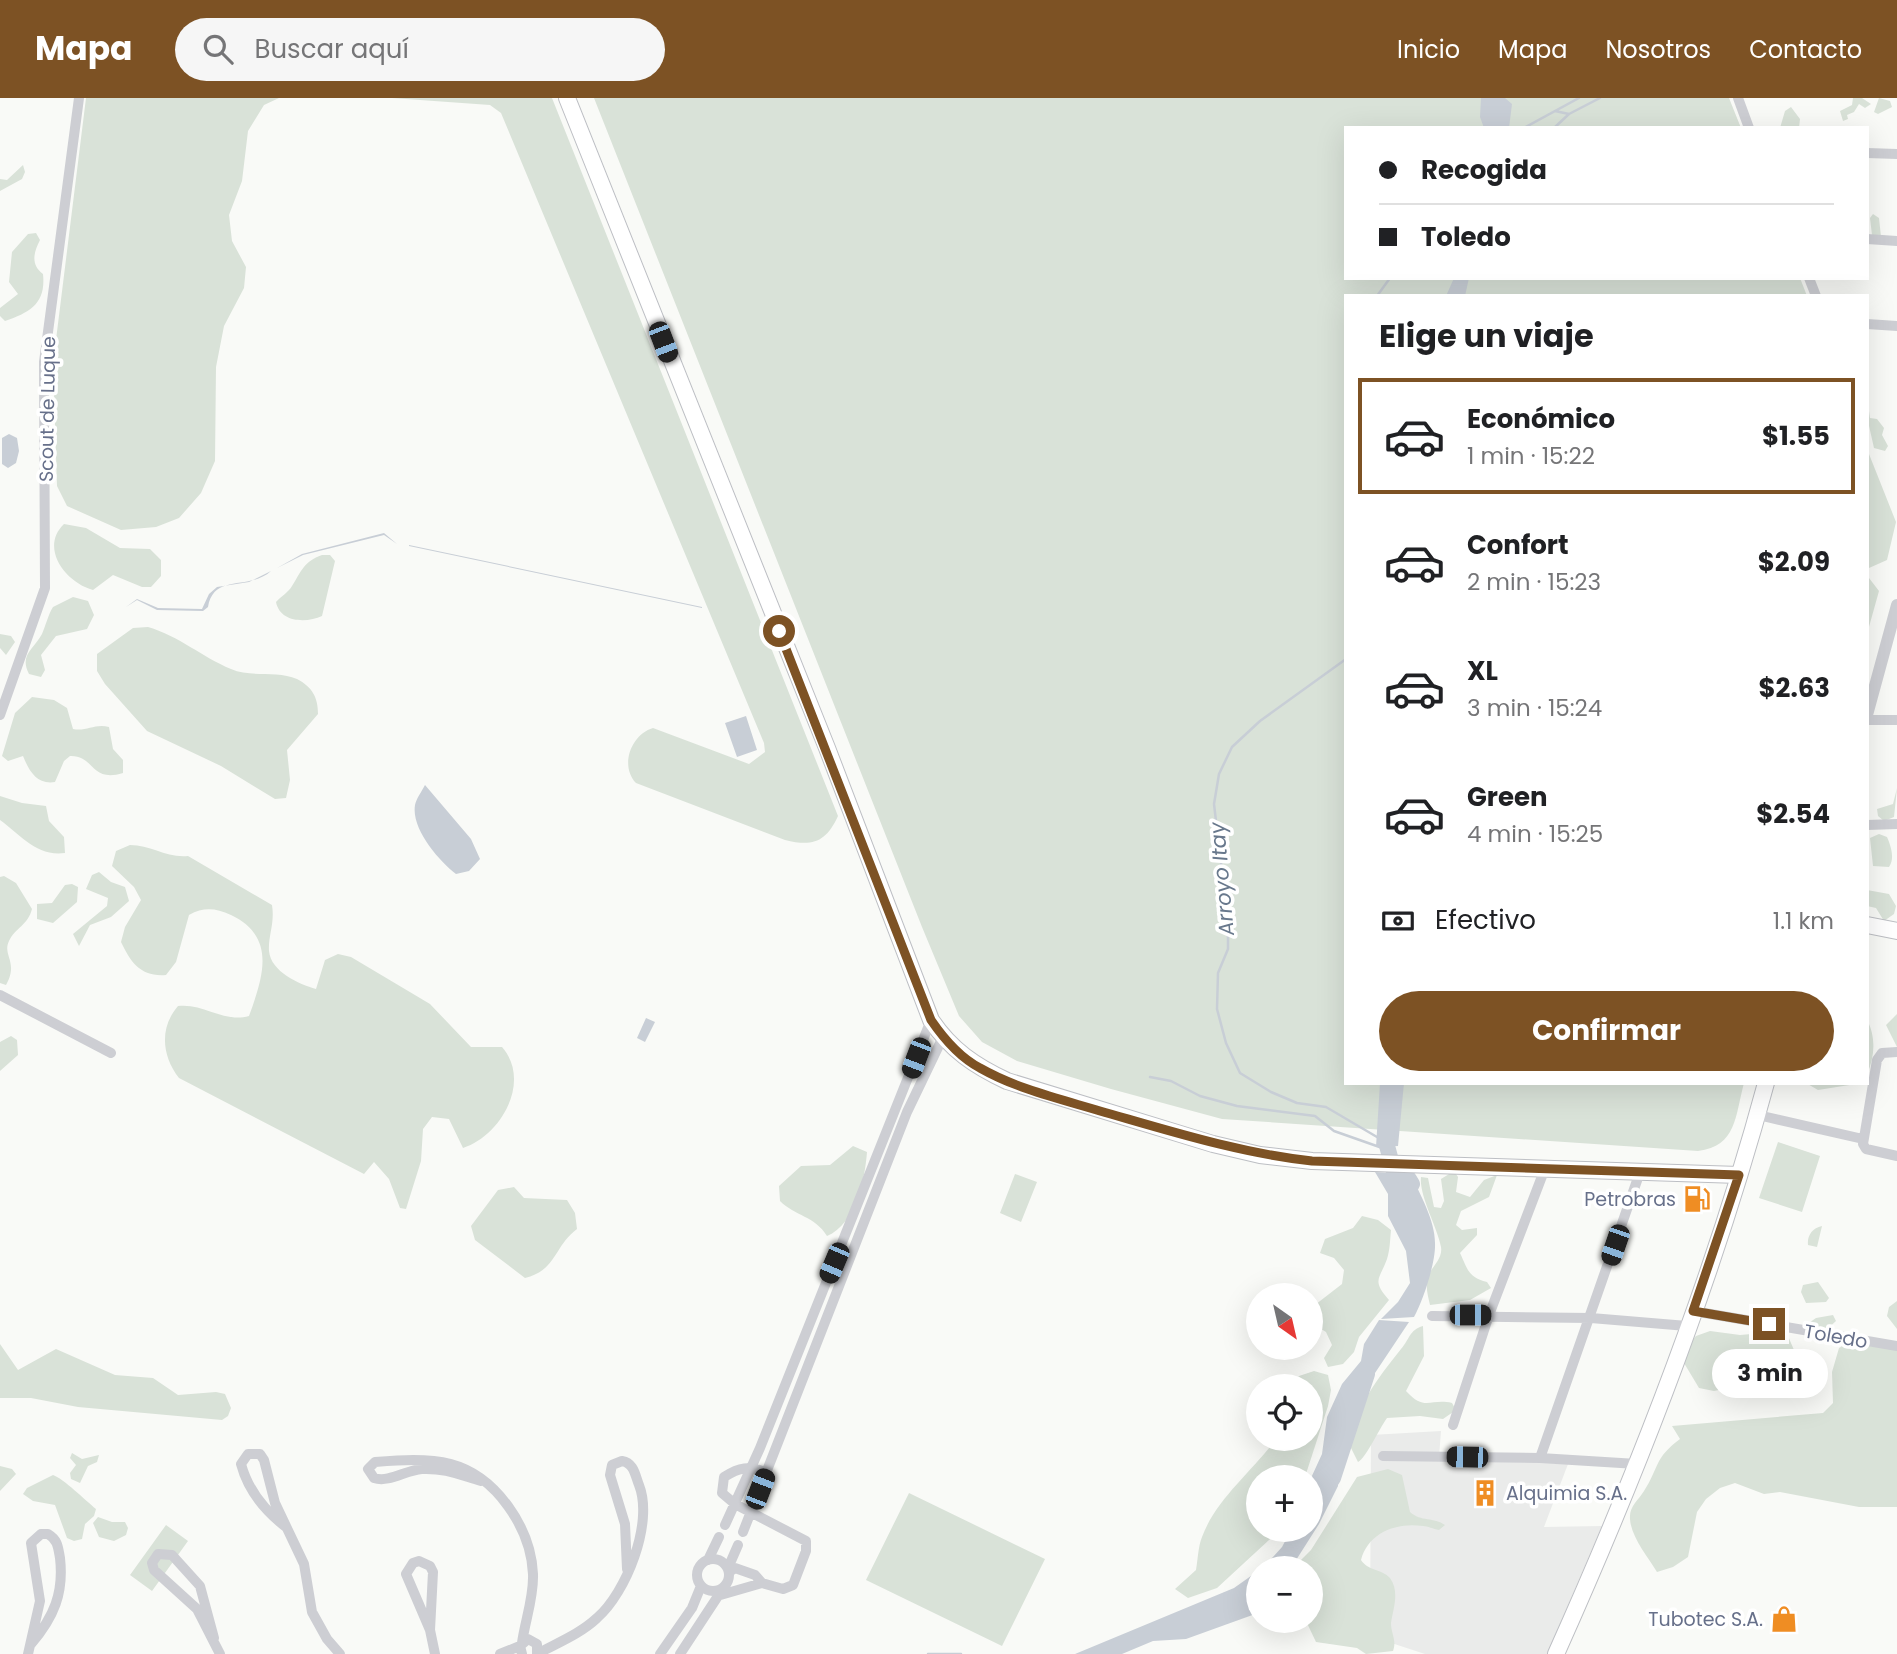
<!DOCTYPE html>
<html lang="es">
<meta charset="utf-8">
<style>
:root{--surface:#fff;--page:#f6f6f6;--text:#202124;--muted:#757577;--line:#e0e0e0;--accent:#7d5224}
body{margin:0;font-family:Poppins,sans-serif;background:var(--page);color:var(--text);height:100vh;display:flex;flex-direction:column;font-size:26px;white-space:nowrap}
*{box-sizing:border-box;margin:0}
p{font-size:23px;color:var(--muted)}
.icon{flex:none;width:38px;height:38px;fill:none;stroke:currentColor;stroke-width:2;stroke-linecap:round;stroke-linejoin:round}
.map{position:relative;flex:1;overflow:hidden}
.panel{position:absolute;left:1344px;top:196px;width:525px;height:791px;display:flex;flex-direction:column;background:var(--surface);border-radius:0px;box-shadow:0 7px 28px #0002}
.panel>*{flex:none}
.top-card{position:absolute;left:1344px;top:28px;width:525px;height:154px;border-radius:0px;box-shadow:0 7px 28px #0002;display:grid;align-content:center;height:154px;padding:0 35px;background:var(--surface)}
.needle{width:46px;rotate:146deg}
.buttons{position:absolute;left:1246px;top:1185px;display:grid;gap:14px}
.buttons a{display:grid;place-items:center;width:77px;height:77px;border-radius:50%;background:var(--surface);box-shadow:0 7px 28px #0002;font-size:35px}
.end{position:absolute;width:32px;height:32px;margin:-16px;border:9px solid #7d5224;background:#fff;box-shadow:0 0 0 4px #fff}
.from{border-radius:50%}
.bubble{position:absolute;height:49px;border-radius:24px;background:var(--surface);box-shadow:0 7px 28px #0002;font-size:23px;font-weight:700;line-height:49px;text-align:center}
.car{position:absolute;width:21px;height:42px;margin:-21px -10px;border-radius:9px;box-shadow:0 0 5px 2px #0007;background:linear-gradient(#222 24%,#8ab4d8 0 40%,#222 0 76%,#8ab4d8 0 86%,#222 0)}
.top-card b{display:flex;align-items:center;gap:24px;height:66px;font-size:26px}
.top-card b+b{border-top:2px solid var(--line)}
.top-card i{width:18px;height:18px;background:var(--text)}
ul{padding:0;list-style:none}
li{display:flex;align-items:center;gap:21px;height:116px;margin:0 14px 10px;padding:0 21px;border:4px solid transparent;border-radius:0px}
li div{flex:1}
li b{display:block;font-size:26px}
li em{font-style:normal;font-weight:700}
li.active{border-color:var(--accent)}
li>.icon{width:63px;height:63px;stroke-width:1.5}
h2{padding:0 35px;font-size:32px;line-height:84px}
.pay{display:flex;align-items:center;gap:18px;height:77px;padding:0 35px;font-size:26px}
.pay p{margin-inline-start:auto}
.action{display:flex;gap:14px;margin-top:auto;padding:14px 35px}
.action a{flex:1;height:80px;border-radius:42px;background:var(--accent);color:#fff;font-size:28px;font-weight:700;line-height:80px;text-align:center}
header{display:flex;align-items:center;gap:42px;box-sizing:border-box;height:98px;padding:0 35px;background:var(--accent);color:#fff}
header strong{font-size:33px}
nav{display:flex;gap:38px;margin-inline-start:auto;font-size:24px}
.search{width:490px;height:63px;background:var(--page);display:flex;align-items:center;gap:18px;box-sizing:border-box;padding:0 24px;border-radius:38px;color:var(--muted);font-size:26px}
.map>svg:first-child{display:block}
</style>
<header>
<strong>Mapa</strong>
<div class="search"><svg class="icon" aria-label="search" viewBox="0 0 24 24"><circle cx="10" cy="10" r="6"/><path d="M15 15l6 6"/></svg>Buscar aquí</div>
<nav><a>Inicio</a><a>Mapa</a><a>Nosotros</a><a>Contacto</a></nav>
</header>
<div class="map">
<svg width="1897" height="1556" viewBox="0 0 1897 1556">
<rect width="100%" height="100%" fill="#f9faf7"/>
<!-- built -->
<path fill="#eaebea" d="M1441 1333 1439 1359 1568 1366 1544 1429 1602 1428 1547 1556H1425L1370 1538 1371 1337Z"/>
<!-- green -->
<path fill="#d9e2d8" d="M86 0H279L264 7 248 33 242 83 229 117 232 143 246 169 244 190 224 228 216 269 215 363 201 395 179 420 156 429 121 432 67 408 57 388 53 266Z
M392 0H552L838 718C826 744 813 749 785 742L636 685C619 667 632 636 653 630L749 666 765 654 764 645 501 15 490 7Z
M594 0H1729L1741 30H1346V180H1800L1807 198H1346V985H1744C1735 1018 1737 1048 1698 1053L1222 1021 1111 991 1017 963 982 944 959 918 922 829Z
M1853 0H1862L1871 6 1865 10 1859 6 1854 14 1847 17 1848 21 1843 23 1840 13 1852 7Z
M1879 0 1890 3 1892 9 1878 16 1874 14Z
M1791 9 1800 21 1799 30H1780L1785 13Z
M23 67 25 74 22 81 0 93V81L7 82Z
M1873 116 1879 120 1881 139 1872 137 1870 120Z
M36 135 40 142C34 154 30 166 43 176 46 205 31 214 5 223L0 218V210L18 196 9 184 12 154 28 136Z
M1867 299 1870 320 1877 321 1884 330 1882 337 1888 348 1885 353 1874 350 1867 319Z
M1867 351 1896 424 1887 462 1869 470V480L1879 493 1867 536Z
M64 426 86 430 120 450 150 451 161 462V478L151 489H142L113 477 93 492C66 485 39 450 64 426Z
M322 457H330L335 463 322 518C307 525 280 525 276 504 281 498 288 495 292 488 301 474 304 463 322 457Z
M73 499 88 503 94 517 87 531 56 538 41 557 45 572 41 579 29 576C19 557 34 551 42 536 46 527 48 517 53 509Z
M148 529C179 538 202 559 231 571 251 580 277 572 297 581 312 589 318 599 318 616L287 652 290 682 286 700 275 701 221 668 147 633 105 586 97 573V556L133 530Z
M0 536 11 538 15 544 6 557 0 550Z
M32 599 54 602 67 610 73 631C86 634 95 625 109 629L113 651 123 662V675C90 685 95 657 70 658L64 663 55 684C37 687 29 673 23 658L8 663 2 658 15 615Z
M1897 690 1894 719 1884 723 1878 718 1877 711 1893 706Z
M0 698 22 705 46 708 49 723 64 739 65 755C36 759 20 736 0 722Z
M1879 736 1887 739C1891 748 1895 761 1889 769L1873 768 1870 740Z
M130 747C151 747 166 760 188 758L272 807C275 825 268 838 269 853 271 874 299 886 316 891L325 862 338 856 351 859 430 906 471 949H502C532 983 501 1038 463 1050L449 1021 432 1019 423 1031 421 1063 406 1111 400 1110 389 1081 374 1064 364 1076 179 980C162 958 159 930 178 908 204 905 223 925 249 918 263 879 277 839 231 817 215 810 204 809 189 817L176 864 166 877C141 879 131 865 121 844L125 829 141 802 134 789 112 768 116 753Z
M99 774 111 784 125 789 129 803 111 819 90 827 79 848 73 836 107 808 108 800 86 791 92 777Z
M4 778 16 785 32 811C28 827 15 830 9 843 2 857 19 864 6 887L0 885V779Z
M72 786 78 789 77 804 53 825 37 821V806L52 805 65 787Z
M1867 792 1889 796 1896 808 1894 816 1884 823 1876 810 1867 808Z
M1897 916V949L1886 927Z
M1867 922C1876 938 1875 959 1867 976Z
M11 938 17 942 18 957 0 973V944Z
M1806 985H1862L1818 992Z
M1778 1044 1820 1058 1802 1114 1759 1100Z
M853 1048 867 1054C865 1081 856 1126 827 1138 815 1118 795 1118 780 1103L779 1088 801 1068 830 1067Z
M1454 1073 1458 1079 1456 1094 1470 1099 1484 1082 1497 1077 1489 1099 1461 1113 1456 1127 1462 1132 1477 1130V1137L1460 1155C1468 1172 1468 1179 1487 1184L1491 1190 1470 1202 1430 1207C1428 1198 1425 1188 1428 1179 1432 1168 1443 1161 1441 1149 1437 1128 1419 1098 1421 1079L1428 1080 1434 1109 1441 1110 1444 1103 1441 1081Z
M1015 1076 1037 1084 1021 1124 1000 1115Z
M514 1089 524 1100 567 1102 575 1115 577 1131C554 1148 557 1172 525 1180L475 1142 471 1128 498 1092Z
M1362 1118 1378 1122 1391 1132C1390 1142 1390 1152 1387 1161 1380 1181 1371 1182 1389 1202L1359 1239 1354 1254 1343 1266 1328 1269 1324 1260 1332 1247 1326 1234 1313 1226 1311 1210 1342 1186 1344 1172 1334 1160 1320 1155 1325 1141 1353 1130Z
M1822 1128 1817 1149 1808 1147C1807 1138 1812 1130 1822 1128Z
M1818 1184 1829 1200 1826 1204 1806 1205 1801 1194 1803 1187Z
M1897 1203V1231L1887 1218 1889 1209Z
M1833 1217 1836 1223 1823 1235 1803 1229 1816 1220Z
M1423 1228 1424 1258 1406 1293C1425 1314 1430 1300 1452 1305L1456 1312 1443 1321 1420 1318 1387 1320C1379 1331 1366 1360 1358 1364L1350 1348C1354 1310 1378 1280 1401 1251 1410 1241 1409 1232 1423 1228Z
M1710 1233 1740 1237 1773 1234 1788 1238 1794 1252 1797 1284 1760 1283 1714 1293 1699 1290 1684 1265 1685 1249 1696 1238Z
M1852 1242 1897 1252V1409H1859L1780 1394 1764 1396 1735 1385 1720 1390 1706 1401 1697 1414 1688 1459 1673 1469 1657 1474C1648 1459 1631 1439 1630 1421 1629 1408 1638 1403 1644 1393 1659 1370 1654 1360 1680 1341L1672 1328 1823 1315 1833 1305 1832 1274 1839 1250Z
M0 1246 18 1272 56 1251 115 1277 153 1280 178 1297 216 1294 225 1296 231 1310 228 1318 222 1322 78 1309 31 1300H0Z
M1314 1273 1328 1277 1331 1292 1328 1308 1305 1379H1258V1432H1280L1217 1490 1188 1500 1175 1491 1196 1472C1198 1461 1198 1449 1202 1439 1216 1401 1253 1373 1276 1341L1311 1340V1288H1290L1299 1278Z
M72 1355 82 1361 99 1357 97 1364 88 1368 80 1385 71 1381 70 1375 76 1367 70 1360Z
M0 1368 12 1371 16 1376 0 1393Z
M1388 1371 1402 1377 1410 1414C1421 1424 1434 1419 1445 1427L1439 1432C1433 1431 1428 1428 1423 1428 1396 1424 1368 1435 1361 1462 1368 1473 1382 1471 1390 1480 1400 1494 1393 1511 1391 1525 1391 1536 1397 1542 1393 1553L1366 1556 1357 1550 1316 1544 1306 1523 1311 1522V1470H1293L1311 1452 1357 1379Z
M53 1377C64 1381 85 1402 96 1411L94 1418 85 1426 82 1441 74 1443 67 1440 55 1407 33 1403 23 1396 27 1390Z
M909 1395 1045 1461 1002 1548 866 1482Z
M98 1419 112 1424H125L128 1430 126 1437 114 1443 99 1439 93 1425Z
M166 1427 188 1443 152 1493 130 1477Z"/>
<!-- water -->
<path fill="#c8ced6" d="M1481 0H1505L1512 6 1509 30H1484L1480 19Z
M1454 180H1469L1465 198H1446Z
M9 336 17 340 19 353 16 365 8 370 2 366V340Z
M384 435 397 446 384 437 303 457 277 470 302 456Z
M409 447 702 509V510L409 448Z
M271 473C249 493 214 475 208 509L203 513 157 512 137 502 126 509 137 501 158 510 202 511 209 496 217 489 249 484Z
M746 618 757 652 737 659 725 625Z
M425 687 471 741 480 761 469 773 456 776C439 763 411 731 415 707 416 701 422 693 425 687Z
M646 920 655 924 645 944 637 940Z
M1380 985H1404L1398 1048 1376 1049Z
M1375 1074 1411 1076C1420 1097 1435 1122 1435 1145 1436 1164 1423 1203 1414 1219L1381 1221 1398 1204 1410 1185 1406 1153 1388 1118V1096Z
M1379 1222 1409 1224 1351 1311 1339 1342 1338 1388 1319 1426 1291 1470H1263L1282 1449 1291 1432H1311V1380L1322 1356 1327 1319 1342 1286 1361 1263 1364 1246Z
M1258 1473V1515L1186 1541 1153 1543 1122 1556H1075L1234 1490Z"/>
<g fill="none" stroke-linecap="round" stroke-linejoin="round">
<!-- stream -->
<path stroke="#c8ced6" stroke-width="2.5" d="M1555 13 1569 16 1600 0
M1524 30 1579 0
M1554 30 1569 16
M1377 198 1390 180
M1346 561 1260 623 1232 649 1219 676 1214 706 1228 824V851L1218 875 1217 911 1226 945 1240 975 1271 994 1297 1005 1326 1009 1377 1039
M1150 979 1171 983 1200 998 1237 1008 1315 1018 1334 1033 1388 1052
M928 1556H961"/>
<!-- river -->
<path stroke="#c8ced6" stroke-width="16" d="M1387 1029 1386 1044 1394 1074 1409 1081 1412 1086
M1311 1414 1333 1380 1367 1276"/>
<defs>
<path id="primary" d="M567 0 827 650 931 922C951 952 975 968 1007 983L1213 1046 1260 1057 1312 1063 1739 1077
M1867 827 1897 833
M1556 1556C1639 1371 1713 1181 1766 985"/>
</defs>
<!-- primary casing -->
<use href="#primary" stroke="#bdbfc4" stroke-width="18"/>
<!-- minor -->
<path stroke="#cdced3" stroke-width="10" d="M1738 0 1749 30
M1867 55 1897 56
M1867 141 1897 143
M1809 180 1816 198
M1867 226 1897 228
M0 617 45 490 44 264 79 0
M1867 622H1897
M1867 727 1897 726
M0 897 111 955
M1897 954 1882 955 1877 962 1863 1046 1866 1051 1897 1058
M1758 1017 1863 1041
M1693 1213 1897 1248
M1432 1218 1591 1220 1687 1228
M1453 1327 1489 1217 1544 1073
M1383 1358 1540 1360 1637 1366
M1540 1360 1640 1074
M481 1383C460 1377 445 1370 422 1371 406 1372 389 1385 374 1380L368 1371 375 1364C400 1362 427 1360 451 1366 496 1378 531 1430 533 1476 534 1499 525 1523 522 1545
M725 1427 760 1350 931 922
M286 1429C265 1413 248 1392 241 1366L248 1356H260L264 1362 275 1405 304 1466 312 1514 327 1541 340 1556
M743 1434 907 1014 943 939
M697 1477a16 16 0 1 1 32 0a16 16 0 1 1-32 0Z
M708 1462 719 1439
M728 1470 738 1447
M729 1474 735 1470 755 1477 762 1485
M717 1498 762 1485 783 1491 793 1487 806 1453V1443L735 1406 722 1395 724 1379C740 1369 748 1368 766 1374
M430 1532 433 1474 430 1468 419 1463 413 1465 406 1476 430 1532 435 1556
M214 1540 200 1488 172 1457 158 1456 152 1465 154 1472 197 1511 220 1556
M28 1556 40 1503 31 1445 41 1436H48C58 1442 58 1449 60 1460 64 1495 54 1519 31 1546
M500 1556 520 1548
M522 1556 520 1548 528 1541 537 1546V1556
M537 1556C557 1545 580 1536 597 1520 626 1495 654 1425 639 1387 635 1377 634 1365 622 1363L612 1367 610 1377 625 1426 627 1471
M660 1556 692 1510 701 1488
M680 1556 720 1495"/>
<!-- tertiary -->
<path stroke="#cdced3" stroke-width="12" d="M1867 617 1897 507"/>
<!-- primary -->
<use href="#primary" stroke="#fff" stroke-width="16"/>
</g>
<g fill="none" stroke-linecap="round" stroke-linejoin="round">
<!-- route -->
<path stroke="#7d5224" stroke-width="9" d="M779 533 931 922C944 941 959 959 980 970 1017 991 1060 1001 1100 1013 1170 1033 1239 1055 1312 1063L1739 1077 1693 1213 1769 1226"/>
</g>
<!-- icons -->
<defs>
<symbol id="fuel-bare" viewBox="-9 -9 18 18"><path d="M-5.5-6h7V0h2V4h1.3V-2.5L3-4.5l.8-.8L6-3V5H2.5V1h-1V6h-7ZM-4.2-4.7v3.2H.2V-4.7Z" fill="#ef8d23" stroke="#fff" stroke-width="2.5" paint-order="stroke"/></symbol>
<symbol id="building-bare" viewBox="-9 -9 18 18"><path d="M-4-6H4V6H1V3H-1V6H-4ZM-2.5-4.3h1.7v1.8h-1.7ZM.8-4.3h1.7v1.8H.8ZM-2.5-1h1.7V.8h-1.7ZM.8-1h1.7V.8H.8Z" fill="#ef8d23" stroke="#fff" stroke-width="2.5" paint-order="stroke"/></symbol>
<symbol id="shop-bare" viewBox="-9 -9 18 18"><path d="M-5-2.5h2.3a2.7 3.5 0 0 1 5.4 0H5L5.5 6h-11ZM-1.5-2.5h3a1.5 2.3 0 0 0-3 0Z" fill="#ef8d23" stroke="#fff" stroke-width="2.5" paint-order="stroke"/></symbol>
</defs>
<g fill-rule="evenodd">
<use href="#fuel-bare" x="1678" y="1082" width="38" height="38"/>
<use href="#building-bare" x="1466" y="1376" width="38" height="38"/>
<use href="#shop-bare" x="1765" y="1502" width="38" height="38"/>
</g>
<g text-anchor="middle" stroke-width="7" stroke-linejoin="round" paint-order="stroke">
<!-- street labels -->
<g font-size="19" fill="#67708a" stroke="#fff">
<text transform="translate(47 311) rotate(-89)" y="7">Scout de Luque</text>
<text transform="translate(1836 1238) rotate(10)" y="7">Toledo</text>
</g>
<!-- poi labels -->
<g font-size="19" fill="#67708a" stroke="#fff" text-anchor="end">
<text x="1676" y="1108">Petrobras</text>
<text x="1506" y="1402" text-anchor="start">Alquimia S.A.</text>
<text x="1763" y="1528">Tubotec S.A.</text>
</g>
<!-- water labels -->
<g font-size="21" font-style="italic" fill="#68788c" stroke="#fff">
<text transform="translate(1222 781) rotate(-95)" y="7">Arroyo Itay</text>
</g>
</g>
</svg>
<div class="buttons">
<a><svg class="needle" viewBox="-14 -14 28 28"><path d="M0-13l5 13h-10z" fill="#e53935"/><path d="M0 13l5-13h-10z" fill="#757577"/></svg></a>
<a><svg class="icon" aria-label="locate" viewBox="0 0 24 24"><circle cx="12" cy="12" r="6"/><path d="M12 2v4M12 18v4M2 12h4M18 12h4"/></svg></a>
<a>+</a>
<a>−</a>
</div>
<i class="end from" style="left:779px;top:533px"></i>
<i class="end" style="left:1769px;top:1226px"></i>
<div class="bubble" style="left:1712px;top:1251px;width:116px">3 min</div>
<i class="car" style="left:663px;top:244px;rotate:159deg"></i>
<i class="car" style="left:916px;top:960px;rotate:201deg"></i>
<i class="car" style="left:1615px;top:1147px;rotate:199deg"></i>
<i class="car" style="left:834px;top:1165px;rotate:203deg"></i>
<i class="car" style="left:1470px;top:1217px;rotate:90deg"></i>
<i class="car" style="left:1467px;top:1359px;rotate:271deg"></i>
<i class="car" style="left:760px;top:1391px;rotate:21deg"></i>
<div class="top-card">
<b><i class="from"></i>Recogida</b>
<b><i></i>Toledo</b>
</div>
<section class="panel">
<h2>Elige un viaje</h2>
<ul>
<li class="active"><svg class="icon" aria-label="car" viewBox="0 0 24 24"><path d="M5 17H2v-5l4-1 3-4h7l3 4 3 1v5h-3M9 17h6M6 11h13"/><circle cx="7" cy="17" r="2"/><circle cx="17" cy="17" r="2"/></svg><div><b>Económico</b><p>1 min · 15:22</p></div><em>$1.55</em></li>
<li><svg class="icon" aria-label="car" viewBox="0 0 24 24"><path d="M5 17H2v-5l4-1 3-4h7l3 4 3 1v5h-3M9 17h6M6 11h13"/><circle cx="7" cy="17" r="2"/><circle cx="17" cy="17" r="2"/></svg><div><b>Confort</b><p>2 min · 15:23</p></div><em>$2.09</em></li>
<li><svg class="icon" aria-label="car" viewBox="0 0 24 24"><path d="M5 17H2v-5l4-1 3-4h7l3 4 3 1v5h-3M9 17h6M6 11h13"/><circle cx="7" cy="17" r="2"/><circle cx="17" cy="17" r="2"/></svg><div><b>XL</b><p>3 min · 15:24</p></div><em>$2.63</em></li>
<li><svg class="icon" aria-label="car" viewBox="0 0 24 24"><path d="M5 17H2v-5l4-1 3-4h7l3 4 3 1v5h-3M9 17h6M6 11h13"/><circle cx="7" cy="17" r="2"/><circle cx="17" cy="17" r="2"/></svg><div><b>Green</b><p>4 min · 15:25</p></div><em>$2.54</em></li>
</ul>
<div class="pay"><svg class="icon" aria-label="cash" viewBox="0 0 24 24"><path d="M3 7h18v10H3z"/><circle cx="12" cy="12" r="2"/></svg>Efectivo<p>1.1 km</p></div>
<div class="action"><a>Confirmar</a></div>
</section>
</div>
